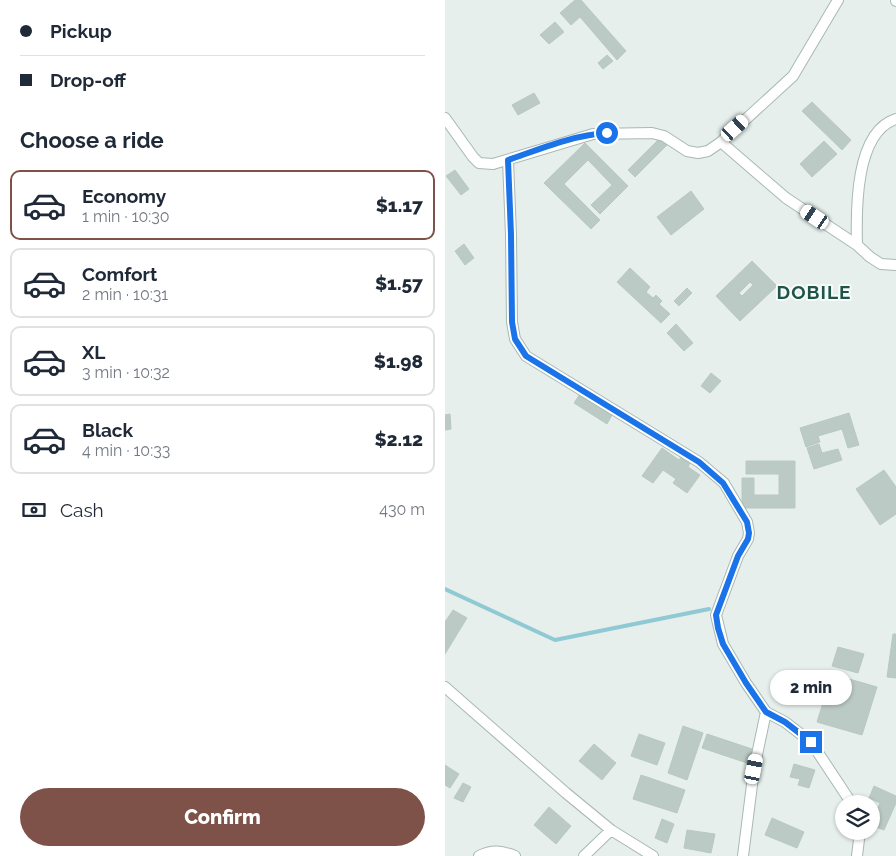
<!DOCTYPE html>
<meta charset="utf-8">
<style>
:root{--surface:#fff;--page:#f2f2f3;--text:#1f2937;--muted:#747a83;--line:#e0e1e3;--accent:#7f5249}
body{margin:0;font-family:Raleway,sans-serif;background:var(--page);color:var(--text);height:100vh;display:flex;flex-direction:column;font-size:19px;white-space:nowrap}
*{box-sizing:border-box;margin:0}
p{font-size:16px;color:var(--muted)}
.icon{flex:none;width:28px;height:28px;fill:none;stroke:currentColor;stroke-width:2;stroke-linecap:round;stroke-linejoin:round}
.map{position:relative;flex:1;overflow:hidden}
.sheet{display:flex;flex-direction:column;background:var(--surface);width:445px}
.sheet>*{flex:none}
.banner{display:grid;align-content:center;height:110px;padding:0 20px;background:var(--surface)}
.controls{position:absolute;left:390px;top:795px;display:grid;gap:10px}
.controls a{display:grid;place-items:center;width:45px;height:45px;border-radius:50%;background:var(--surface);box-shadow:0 1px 4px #0004;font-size:25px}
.end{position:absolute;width:22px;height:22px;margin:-11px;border:6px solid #1a73e8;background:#fff;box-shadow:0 0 0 2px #fff}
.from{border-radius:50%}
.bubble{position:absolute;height:35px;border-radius:18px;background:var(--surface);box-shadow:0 1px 4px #0004;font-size:16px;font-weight:800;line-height:35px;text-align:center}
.car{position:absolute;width:15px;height:30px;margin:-15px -8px;border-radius:6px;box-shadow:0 0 4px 1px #0007;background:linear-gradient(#fff 24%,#345 0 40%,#fff 0 76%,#345 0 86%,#fff 0)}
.banner b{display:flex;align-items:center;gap:18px;height:48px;font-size:19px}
.banner b+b{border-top:1px solid var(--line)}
.banner i{width:12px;height:12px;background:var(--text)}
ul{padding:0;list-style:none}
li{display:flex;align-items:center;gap:15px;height:70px;margin:0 10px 8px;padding:0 10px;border:2px solid var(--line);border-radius:10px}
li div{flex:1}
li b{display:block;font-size:19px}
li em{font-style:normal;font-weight:800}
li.on{border-color:var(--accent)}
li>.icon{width:45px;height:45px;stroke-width:1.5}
h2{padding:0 20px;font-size:22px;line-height:60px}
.pay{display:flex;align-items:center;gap:12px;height:55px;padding:0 20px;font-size:19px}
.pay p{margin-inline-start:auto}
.button{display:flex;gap:10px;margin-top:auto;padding:10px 20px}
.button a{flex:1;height:58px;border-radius:30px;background:var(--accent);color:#fff;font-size:20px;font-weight:800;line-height:58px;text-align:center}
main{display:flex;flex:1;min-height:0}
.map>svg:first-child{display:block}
</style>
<main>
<section class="sheet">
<div class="banner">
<b><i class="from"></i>Pickup</b>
<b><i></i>Drop-off</b>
</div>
<h2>Choose a ride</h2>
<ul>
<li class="on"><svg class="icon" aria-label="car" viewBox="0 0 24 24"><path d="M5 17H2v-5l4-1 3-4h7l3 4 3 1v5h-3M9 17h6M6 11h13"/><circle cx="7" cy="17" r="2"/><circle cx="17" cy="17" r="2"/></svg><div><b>Economy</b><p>1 min · 10:30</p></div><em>$1.17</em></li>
<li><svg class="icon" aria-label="car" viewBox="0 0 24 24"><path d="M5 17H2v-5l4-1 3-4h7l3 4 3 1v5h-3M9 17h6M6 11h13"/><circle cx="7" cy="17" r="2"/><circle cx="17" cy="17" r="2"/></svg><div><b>Comfort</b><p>2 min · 10:31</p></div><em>$1.57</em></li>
<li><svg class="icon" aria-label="car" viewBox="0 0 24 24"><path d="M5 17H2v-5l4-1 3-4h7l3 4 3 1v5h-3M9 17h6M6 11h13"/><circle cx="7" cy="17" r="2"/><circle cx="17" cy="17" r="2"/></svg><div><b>XL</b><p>3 min · 10:32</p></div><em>$1.98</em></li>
<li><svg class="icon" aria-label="car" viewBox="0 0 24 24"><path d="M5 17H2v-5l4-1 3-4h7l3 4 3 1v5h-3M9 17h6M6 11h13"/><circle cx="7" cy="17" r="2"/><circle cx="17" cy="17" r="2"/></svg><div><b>Black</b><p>4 min · 10:33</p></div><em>$2.12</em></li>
</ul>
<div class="pay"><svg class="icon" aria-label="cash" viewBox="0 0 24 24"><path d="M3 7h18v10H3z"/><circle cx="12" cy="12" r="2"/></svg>Cash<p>430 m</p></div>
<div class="button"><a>Confirm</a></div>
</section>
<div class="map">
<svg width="451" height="856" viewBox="0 0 451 856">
<rect width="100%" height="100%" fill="#e6efeb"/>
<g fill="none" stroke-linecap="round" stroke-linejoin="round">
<!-- stream -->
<path stroke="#8ec9d4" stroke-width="4" d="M0 589 110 640 264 609"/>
</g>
<!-- building -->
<path fill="#bbcac4" stroke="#b8c9c2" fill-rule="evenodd" d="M130 0H136L181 51 172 60 135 17 126 25 115 13Z
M110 22 119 32 104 44 95 35Z
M162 55 168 61 158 69 153 63Z
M89 93 95 103 73 115 67 105Z
M367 102 406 140 397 150 357 111Z
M216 137 223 144 190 177 183 170Z
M379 141 392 154 367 177 355 164Z
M140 143 183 186 155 214 146 205 167 185 143 160 119 184 155 220 146 229 99 183Z
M10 170 24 189 16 195 1 176Z
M246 191 259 209 226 235 212 217Z
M19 244 29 258 20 265 10 251Z
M307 261 332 286 295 321 271 296ZM305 282 308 285 297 296 294 293Z
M185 268 205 287 201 292 208 298 211 295 217 301 214 304 225 314 216 323 172 282Z
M242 288 247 293 234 306 229 301Z
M231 324 248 343 239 351 222 333Z
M266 373 276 381 265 393 256 386Z
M135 394 167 415 162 424 129 403Z
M404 413 414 445 403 448 397 429 373 436 375 442 361 447 355 428Z
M5 414 6 429 0 430V415Z
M374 444 377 453 393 449 397 460 369 469 362 448Z
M217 448 234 460 236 457 245 463 243 467 255 475 242 493 228 483 231 479 218 470 208 483 197 476Z
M301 461H350V508H297V478H309V495H334V474H301Z
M439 470 451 487V514L435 525 411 489Z
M8 610 22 618 0 654V622Z
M448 634H451V678L442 677Z
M393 647 419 654 413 673 387 666Z
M387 674 432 687 417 735 372 722Z
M359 675 375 680 369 696 354 690Z
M238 726 258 733 242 780 223 773Z
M194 734 220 743 212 765 186 756Z
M262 734 307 749 302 763 257 748Z
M149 744 171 763 157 780 134 761Z
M349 764 370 770 364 788 353 785 355 779 345 777Z
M0 765 14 774 5 788 0 785Z
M196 775 240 790 232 813 188 799Z
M18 783 26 787 18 802 9 798Z
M429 786 451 796V803L439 830 426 825 435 803 424 798Z
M104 807 126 826 111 844 89 825Z
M327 818 359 832 352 848 320 835Z
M217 819 229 824 222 843 210 838Z
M242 830 270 834 266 853 239 848Z"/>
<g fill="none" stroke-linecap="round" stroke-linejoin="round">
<defs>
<path id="street" d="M451 0V1
M0 118 28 157 34 163 48 164 148 134 207 133 219 136 242 151 253 153 263 151 276 142 348 76 393 0
M276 142 341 198 412 245 425 257 436 264 451 265
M63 160 66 235 67 322 70 339 81 356 254 462 279 483 302 522 304 533 303 539 293 556 271 615 278 644 301 683 321 712 309 769 298 856
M412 245C411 210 410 132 451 119
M0 687 121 793 166 830
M321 712 340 722 366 742 407 804
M34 856C48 849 57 851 70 856
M139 856 166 830 208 856
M412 856 415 831"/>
</defs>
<!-- street casing -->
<use href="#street" stroke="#a8b8b2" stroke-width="12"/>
<!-- street -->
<use href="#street" stroke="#fff" stroke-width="10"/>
</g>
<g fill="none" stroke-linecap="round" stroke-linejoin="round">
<!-- route -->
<path stroke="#1a73e8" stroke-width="6" d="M162 133C128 135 95 149 63 160L66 235 67 322 70 339 81 356 254 462 278 483 302 522 304 533 303 539 293 556 271 615 273 628 278 644 301 683 321 712 340 722 366 742"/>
</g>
<g text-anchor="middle" stroke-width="4" stroke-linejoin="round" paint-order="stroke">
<!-- district labels -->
<g font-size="19" font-weight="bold" letter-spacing="1" fill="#1f5548" stroke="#f7fbf9">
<text x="369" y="299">DOBILE</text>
</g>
</g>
</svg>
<div class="controls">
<a><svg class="icon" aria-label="layers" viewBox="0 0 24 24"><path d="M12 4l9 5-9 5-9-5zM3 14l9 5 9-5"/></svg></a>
</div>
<i class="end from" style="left:162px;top:133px"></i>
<i class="end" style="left:366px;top:742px"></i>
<div class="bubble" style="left:325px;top:670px;width:82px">2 min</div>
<i class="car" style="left:290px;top:128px;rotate:48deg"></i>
<i class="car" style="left:370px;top:217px;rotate:304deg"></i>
<i class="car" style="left:309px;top:769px;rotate:11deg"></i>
</div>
</main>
